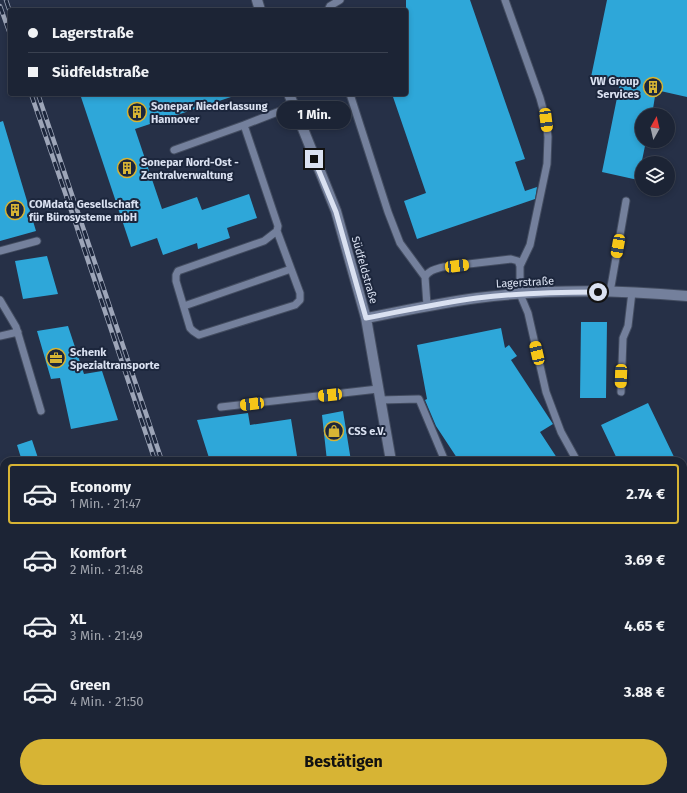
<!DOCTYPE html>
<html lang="de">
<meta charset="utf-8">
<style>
:root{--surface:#1c2435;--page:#252c3d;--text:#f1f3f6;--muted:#a0a4ad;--line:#3a4150;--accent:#d7b434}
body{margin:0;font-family:"Fira Sans",sans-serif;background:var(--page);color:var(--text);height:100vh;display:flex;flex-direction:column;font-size:15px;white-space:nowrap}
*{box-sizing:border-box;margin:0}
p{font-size:13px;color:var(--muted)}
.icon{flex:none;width:22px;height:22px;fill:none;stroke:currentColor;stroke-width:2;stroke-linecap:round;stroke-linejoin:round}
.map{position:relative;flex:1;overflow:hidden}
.side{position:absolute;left:0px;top:457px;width:687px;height:336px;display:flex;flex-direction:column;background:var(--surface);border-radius:12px 12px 0 0;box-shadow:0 2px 6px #0003,0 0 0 1px var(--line)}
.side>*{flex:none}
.guide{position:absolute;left:8px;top:8px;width:400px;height:88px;border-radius:4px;box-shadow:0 2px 6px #0003,0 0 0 1px var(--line);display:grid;align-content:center;height:88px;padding:0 20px;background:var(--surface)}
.needle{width:26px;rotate:8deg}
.fabs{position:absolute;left:635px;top:108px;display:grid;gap:8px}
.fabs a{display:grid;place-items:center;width:40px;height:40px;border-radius:50%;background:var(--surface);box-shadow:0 2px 6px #0003,0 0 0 1px var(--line);font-size:20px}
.end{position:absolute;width:18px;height:18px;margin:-9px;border:5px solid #dae1f1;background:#111;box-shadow:0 0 0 2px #111}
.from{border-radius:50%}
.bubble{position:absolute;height:28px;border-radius:14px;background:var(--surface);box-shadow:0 2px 6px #0003,0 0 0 1px var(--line);font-size:13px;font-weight:700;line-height:28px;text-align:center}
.car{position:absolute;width:12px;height:24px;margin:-12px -6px;border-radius:5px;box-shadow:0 0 3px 1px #0007;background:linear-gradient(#f5c518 24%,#345 0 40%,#f5c518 0 76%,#345 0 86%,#f5c518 0)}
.guide b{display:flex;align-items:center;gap:14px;height:38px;font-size:15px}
.guide b+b{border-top:1px solid var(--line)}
.guide i{width:10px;height:10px;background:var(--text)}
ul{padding:7px 0 0;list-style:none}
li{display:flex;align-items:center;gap:12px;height:60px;margin:0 8px 6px;padding:0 12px;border:2px solid transparent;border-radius:4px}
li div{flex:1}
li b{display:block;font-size:15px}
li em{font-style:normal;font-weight:700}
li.active{border-color:var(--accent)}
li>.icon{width:36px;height:36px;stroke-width:1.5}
.primary-button{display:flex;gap:8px;margin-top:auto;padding:8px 20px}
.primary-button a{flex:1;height:46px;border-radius:24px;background:var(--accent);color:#111;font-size:16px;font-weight:700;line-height:46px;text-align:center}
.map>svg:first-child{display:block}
</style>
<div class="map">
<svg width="687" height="793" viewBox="0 0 687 793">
<rect width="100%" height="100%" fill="#263047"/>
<!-- green -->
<path fill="#5e3455" d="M0 510 4 511V714H0Z
M0 752H4V789H227V793H0Z"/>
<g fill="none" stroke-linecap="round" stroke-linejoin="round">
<!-- stream -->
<path stroke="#091c1c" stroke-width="4" d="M683 519 687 517
M281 793 283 789"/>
</g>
<!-- building -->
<path fill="#2ea7d9" d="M406 0H470L525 159 515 162 525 191 537 187 535 199 417 239 404 201 426 193 392 94H406Z
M607 0H687V97L656 90 652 115H642V141H646L638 180 602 172 620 83 591 77Z
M80 94H234V96L135 129 162 209 197 197 202 210 249 194 257 218 227 228 230 238 198 249 197 243 163 255 157 238 131 247Z
M3 121 36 231 0 241V122Z
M47 256 58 294 23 299 15 261Z
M581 322H607L606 398H580Z
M68 326 84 374 102 371 118 420 71 429 60 378 51 379 37 331Z
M501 328 505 348 509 345 517 356 511 360 553 424 540 432 559 461H459L436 426 425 400 427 399 417 345Z
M648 403 676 461H618L601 425Z
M343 411 351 461H327L322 415Z
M248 413 250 425 291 419 297 456 264 461H210L197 420Z
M32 440 39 461H22L17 445Z"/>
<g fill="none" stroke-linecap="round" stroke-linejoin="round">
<defs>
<path id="service" d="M505 0 540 98 546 120 548 137 547 164 530 245 520 266
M328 10 330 6 340 0
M350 94 388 212 400 243 425 277
M174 150 244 125
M277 231 300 293V300L295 305 199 335 193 331 190 328 176 281V275L178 271 264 241 277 231 278 226 244 125 293 106
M0 251 37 241
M610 292 626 201
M0 300 16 327 41 411
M427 305 425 277C429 270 436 269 443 267L511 259 518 261 520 266V294L528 313 546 392 561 432 577 461
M184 306 291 269
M0 336 18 332
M621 392 623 338 628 326 632 292
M380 400 419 399 445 461
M221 407 378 389
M522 789V793
M663 789 664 793
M11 793V789"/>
<path id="minor" d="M257 0 260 10
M289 94 336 211 366 318 391 461
M366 318C403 311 440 303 477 298 545 289 619 290 687 296"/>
<path id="tertiary" d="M0 732H4
M437 789 438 793"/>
</defs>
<!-- service casing -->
<use href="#service" stroke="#434c60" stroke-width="9"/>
<!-- minor casing -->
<use href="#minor" stroke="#434c60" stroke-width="12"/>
<!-- tertiary casing -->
<use href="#tertiary" stroke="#434c60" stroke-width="12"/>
<!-- path -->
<path stroke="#878fa3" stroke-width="2.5" stroke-dasharray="2 2" stroke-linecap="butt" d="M0 719H4
M420 789V793
M458 789 459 793"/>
<!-- service -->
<use href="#service" stroke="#74809c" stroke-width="7"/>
<!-- minor -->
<use href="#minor" stroke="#74809c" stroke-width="10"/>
<!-- tertiary -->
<use href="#tertiary" stroke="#74809c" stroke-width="10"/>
<defs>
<path id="rail" d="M6 0 10 12
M0 6 10 34
M31 94 73 216 155 461
M38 94 162 461
M237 789V793
M245 789V793"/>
</defs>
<!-- rail casing -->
<use href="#rail" stroke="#9da5b8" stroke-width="4.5"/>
<!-- rail -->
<use href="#rail" stroke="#1c263c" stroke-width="3" stroke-dasharray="9" stroke-linecap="butt"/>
</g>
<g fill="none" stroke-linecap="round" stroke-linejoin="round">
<!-- route -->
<path stroke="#dae1f1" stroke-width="5" d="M314 159 336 212 366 318C403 311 440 303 477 298 517 293 558 292 598 292"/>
</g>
<!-- icons -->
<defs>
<symbol id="building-ring" viewBox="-11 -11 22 22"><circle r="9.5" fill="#1c263c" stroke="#d7b434" stroke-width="1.5"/><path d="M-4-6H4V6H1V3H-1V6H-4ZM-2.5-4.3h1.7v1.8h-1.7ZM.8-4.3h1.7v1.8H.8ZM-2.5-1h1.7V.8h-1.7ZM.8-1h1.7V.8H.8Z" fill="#d7b434"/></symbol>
<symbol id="office-ring" viewBox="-11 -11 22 22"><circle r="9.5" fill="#1c263c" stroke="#d7b434" stroke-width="1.5"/><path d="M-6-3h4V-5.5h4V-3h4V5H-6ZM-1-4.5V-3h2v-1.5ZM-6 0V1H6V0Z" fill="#d7b434"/></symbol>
<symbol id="shop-ring" viewBox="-11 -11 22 22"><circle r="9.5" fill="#1c263c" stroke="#d7b434" stroke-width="1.5"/><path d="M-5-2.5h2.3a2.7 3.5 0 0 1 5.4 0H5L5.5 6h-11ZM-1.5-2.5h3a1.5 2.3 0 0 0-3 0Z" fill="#d7b434"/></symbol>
</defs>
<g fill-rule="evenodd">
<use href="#building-ring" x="642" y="76" width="22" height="22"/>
<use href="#building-ring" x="126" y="101" width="22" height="22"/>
<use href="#building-ring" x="116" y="157" width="22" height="22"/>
<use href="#building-ring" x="4" y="199" width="22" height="22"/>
<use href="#office-ring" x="45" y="347" width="22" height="22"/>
<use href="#shop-ring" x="323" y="420" width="22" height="22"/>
</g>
<g text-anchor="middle" stroke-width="4" stroke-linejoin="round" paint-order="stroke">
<!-- poi labels -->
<g font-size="11" font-weight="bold" fill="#dae1f1" stroke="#1c263c" text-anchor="start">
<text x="639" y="85" text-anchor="end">VW Group<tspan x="639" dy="13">Services</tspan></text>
<text x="151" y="110">Sonepar Niederlassung<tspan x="151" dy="13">Hannover</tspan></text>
<text x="141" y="166">Sonepar Nord-Ost -<tspan x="141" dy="13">Zentralverwaltung</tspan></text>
<text x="29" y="208">COMdata Gesellschaft<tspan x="29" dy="13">für Bürosysteme mbH</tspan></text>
<text x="70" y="356">Schenk<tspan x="70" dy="13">Spezialtransporte</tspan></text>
<text x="348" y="435">CSS e.V.</text>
</g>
<!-- street labels -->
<g font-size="11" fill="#dae1f1" stroke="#1c263c">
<text transform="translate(365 270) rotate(74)" y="4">Südfeldstraße</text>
<text transform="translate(525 282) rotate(-3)" y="4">Lagerstraße</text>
</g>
</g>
</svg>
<div class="fabs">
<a><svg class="needle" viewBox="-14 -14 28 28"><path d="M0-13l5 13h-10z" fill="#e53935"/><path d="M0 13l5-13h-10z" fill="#a0a4ad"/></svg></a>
<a><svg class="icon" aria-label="layers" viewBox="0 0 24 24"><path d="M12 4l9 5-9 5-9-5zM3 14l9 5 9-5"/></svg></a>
</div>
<i class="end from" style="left:598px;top:292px"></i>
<i class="end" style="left:314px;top:159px"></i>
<div class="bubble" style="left:277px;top:101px;width:74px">1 Min.</div>
<i class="car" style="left:546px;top:120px;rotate:173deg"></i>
<i class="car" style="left:618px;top:246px;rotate:190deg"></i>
<i class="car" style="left:457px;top:266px;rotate:83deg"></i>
<i class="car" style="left:537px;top:353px;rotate:347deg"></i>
<i class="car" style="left:621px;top:376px;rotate:182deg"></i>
<i class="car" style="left:330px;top:395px;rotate:264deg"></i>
<i class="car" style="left:252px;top:404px;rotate:263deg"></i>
<div class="guide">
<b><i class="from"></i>Lagerstraße</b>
<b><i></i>Südfeldstraße</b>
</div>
<section class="side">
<ul>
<li class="active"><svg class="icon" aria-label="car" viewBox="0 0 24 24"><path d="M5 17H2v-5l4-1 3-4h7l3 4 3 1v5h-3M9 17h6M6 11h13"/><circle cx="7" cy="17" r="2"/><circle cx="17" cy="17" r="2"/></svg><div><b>Economy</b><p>1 Min. · 21:47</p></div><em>2.74 €</em></li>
<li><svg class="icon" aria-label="car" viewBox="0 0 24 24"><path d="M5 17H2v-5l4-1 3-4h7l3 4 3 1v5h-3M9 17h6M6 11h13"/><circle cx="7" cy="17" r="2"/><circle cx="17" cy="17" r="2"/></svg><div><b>Komfort</b><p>2 Min. · 21:48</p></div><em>3.69 €</em></li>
<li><svg class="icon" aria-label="car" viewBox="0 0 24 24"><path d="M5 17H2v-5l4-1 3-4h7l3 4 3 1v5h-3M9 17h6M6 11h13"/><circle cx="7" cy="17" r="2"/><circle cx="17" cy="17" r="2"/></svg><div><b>XL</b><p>3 Min. · 21:49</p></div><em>4.65 €</em></li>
<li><svg class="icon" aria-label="car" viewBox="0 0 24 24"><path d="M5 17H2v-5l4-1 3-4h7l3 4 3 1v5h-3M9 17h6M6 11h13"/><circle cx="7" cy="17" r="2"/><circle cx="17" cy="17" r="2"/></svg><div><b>Green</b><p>4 Min. · 21:50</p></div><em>3.88 €</em></li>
</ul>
<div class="primary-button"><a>Bestätigen</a></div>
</section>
</div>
